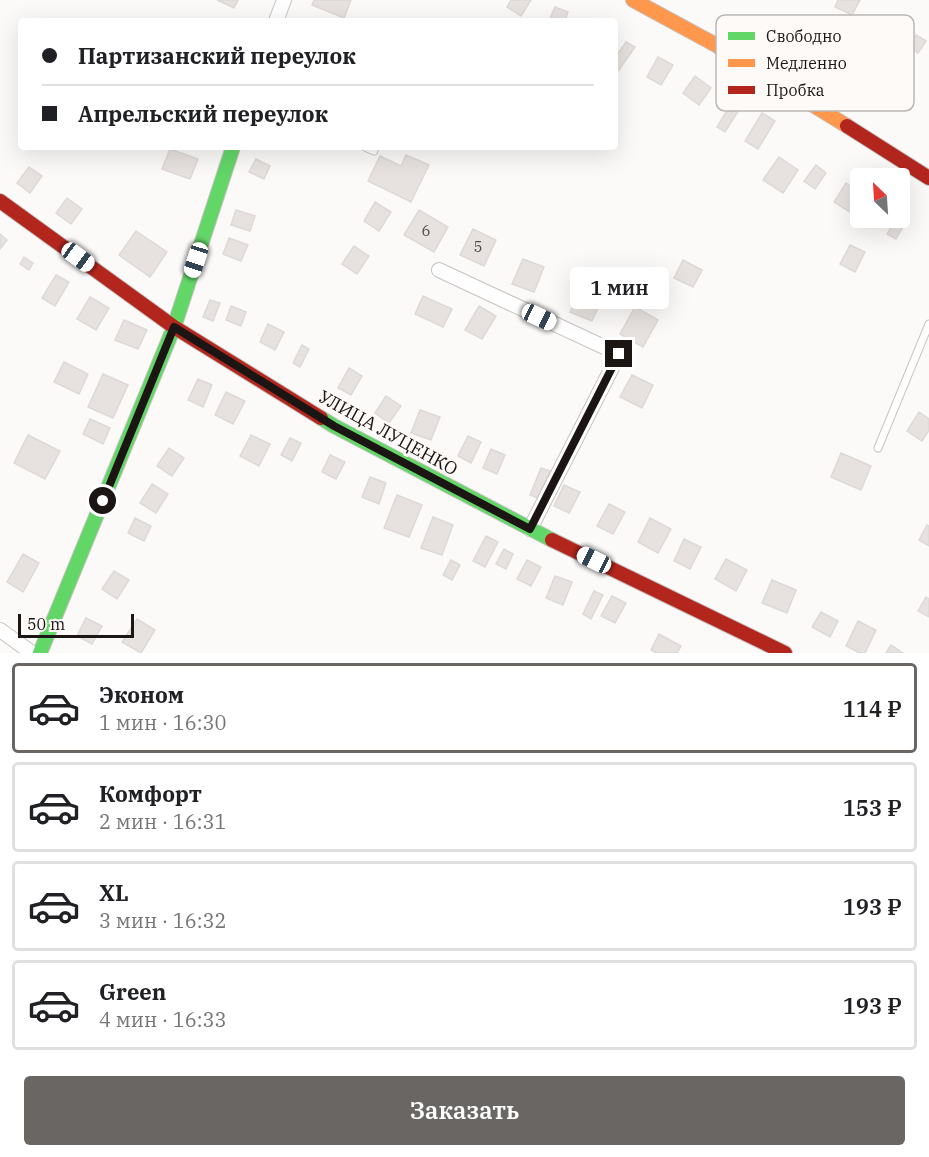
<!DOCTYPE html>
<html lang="ru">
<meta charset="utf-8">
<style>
:root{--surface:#fff;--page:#f6f6f6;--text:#202124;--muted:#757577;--line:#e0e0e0;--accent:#6a6664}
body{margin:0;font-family:"IBM Plex Serif",serif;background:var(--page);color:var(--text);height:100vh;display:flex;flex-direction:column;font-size:22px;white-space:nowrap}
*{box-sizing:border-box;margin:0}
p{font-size:20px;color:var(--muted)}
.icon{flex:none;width:33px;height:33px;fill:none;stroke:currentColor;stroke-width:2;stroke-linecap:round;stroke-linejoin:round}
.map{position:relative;height:653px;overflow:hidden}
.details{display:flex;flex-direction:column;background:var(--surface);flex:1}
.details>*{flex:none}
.guide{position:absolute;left:18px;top:18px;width:600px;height:132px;border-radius:6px;box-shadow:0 6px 24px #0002;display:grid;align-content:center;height:132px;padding:0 24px;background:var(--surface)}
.needle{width:39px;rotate:335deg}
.buttons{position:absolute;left:850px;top:168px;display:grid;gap:12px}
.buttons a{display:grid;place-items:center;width:60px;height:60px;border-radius:6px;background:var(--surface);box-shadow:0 6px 24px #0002;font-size:30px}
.scale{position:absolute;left:18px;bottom:15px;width:116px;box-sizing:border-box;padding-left:6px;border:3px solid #1b1613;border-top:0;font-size:16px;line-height:21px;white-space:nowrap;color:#1b1613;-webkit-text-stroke:4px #fdfaf8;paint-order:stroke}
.end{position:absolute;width:27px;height:27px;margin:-14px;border:8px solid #1b1613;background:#fff;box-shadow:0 0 0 3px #fff}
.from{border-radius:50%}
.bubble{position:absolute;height:42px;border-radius:6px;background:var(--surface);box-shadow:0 6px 24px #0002;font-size:20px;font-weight:600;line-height:42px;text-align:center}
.car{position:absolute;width:18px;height:36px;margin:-18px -9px;border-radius:8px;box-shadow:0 0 4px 2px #0007;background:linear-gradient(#fff 24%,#345 0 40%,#fff 0 76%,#345 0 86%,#fff 0)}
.guide b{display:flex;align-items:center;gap:21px;height:57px;font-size:22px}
.guide b+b{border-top:2px solid var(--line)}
.guide i{width:15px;height:15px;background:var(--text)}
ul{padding:10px 0 0;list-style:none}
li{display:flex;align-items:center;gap:18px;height:90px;margin:0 12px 9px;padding:0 12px;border:3px solid var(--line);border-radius:6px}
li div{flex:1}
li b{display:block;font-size:22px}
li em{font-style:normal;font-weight:600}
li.active{border-color:var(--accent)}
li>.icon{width:54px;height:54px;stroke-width:1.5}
.button{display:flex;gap:12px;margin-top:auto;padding:12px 24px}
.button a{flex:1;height:69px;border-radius:6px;background:var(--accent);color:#fff;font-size:24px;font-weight:600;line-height:69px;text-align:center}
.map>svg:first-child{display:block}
</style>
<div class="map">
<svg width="929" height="653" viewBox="0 0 929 653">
<rect width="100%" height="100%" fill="#fcfaf9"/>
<!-- building -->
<path fill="#e7e2df" stroke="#ddd9d7" stroke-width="1.5" d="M217 0H238L234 8Z
M314 0H351L344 18 312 5Z
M511 0H531L521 16 507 7Z
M838 0H860L852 15 835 7Z
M555 7 568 12 565 21H549Z
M916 35 926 41 918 53 908 47Z
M626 42 635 47 619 70 615 67V58Z
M658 57 673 65 661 85 647 77Z
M695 76 711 88 699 105 683 93Z
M734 99 742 105 725 132 717 127Z
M762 113 775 121 758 149 745 141Z
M170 149 198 159 190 179 162 169Z
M406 155 429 165 411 202 368 181 380 156 401 166Z
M779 157 798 170 783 193 763 180Z
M256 159 270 166 264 179 249 172Z
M816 165 826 173 815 189 804 181Z
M29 167 42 176 30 193 17 183Z
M846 183 861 193 850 212 834 202Z
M67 198 82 209 71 224 56 213Z
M375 202 391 212 379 231 364 221Z
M236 210 255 216 250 231 231 225Z
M419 210 448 227 434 252 404 235Z
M900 217 907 220 896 239 887 234 897 218Z
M473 229 496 240 484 266 460 255Z
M136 231 167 252 150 277 119 255Z
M0 234 7 240 0 249Z
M229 238 248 245 241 261 223 254Z
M850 245 865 252 855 272 840 264Z
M354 246 369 256 357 274 342 264Z
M24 257 33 263 29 270 20 264Z
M523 259 544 267 534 292 512 284Z
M683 260 702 270 693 287 674 278Z
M56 275 69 282 55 306 42 298Z
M581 289 602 299 592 321 570 312Z
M423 296 452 309 443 327 415 314Z
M90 297 109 308 96 330 77 319Z
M210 300 220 303 213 321 203 317Z
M231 306 246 312 241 326 226 320Z
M479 306 496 316 482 339 465 330Z
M635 307 658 320 643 347 620 334Z
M124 320 147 330 138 349 115 340Z
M268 324 284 332 275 350 260 342Z
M302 345 309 349 300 367 293 363Z
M64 362 88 374 79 394 54 382Z
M349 368 362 376 351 395 338 388Z
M103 374 128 385 113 418 88 407Z
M632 375 653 385 642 408 620 397Z
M198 379 212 385 203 407 188 400Z
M226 392 245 401 233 424 215 415Z
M386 396 401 406 389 423 375 413Z
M420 410 440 417 431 440 411 433Z
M919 412 929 419V430L922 441 907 431Z
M90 419 110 428 103 444 83 434Z
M28 435 60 451 45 479 14 463Z
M251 435 270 444 259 466 240 456Z
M468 436 481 442 471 463 458 456Z
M290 438 301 443 292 461 281 455Z
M169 448 184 458 172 476 157 466Z
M491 449 505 455 497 474 483 468Z
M841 453 871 466 861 490 831 477Z
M330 455 345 462 336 479 322 472Z
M541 468 550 471 538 498 530 495Z
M370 477 386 483 379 504 362 497Z
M152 484 168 494 156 513 140 503Z
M564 485 580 492 569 513 554 506Z
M397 495 422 505 409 537 384 528Z
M609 504 625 512 613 534 597 526Z
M433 517 453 525 442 555 421 548Z
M135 518 151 526 144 541 128 533Z
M650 518 671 529 658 553 638 542Z
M927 525 929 526V546L919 540Z
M486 536 498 542 485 567 473 561Z
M684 539 701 547 690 569 674 561Z
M504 549 513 554 506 569 496 564Z
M23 554 39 563 23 592 7 582Z
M726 559 747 570 736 591 715 579Z
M451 560 460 565 452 580 443 575Z
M527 560 541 567 531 586 517 579Z
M114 571 129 580 117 599 102 589Z
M555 576 572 582 563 605 546 598Z
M772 580 796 590 787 613 762 603Z
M594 591 603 595 591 619 583 614Z
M612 596 626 603 615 623 601 616Z
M926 597 929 599V617L918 611Z
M821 612 838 621 830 637 812 627Z
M86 618 102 626 92 644 77 636Z
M137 619 155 630 141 653 122 642Z
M858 621 876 630 865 653H860L846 646Z
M659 634 681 646 677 653H656L651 650Z
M891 645 903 653H886Z"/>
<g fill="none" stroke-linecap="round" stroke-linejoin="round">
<defs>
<path id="lane" d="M365 147 374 151
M878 448 929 324"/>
<path id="street" d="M276 21 284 0
M439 270 619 354 530 529
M0 630 32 653"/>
<path id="fast" d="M321 418 334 426 552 540
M40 653 174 327 233 147"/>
<path id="slow" d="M633 0 716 45 847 126"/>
<path id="jam" d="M847 126 929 178
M0 201 174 327 321 418
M552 540 785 653"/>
</defs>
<!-- lane casing -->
<use href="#lane" stroke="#c7c3c0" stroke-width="9"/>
<!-- street casing -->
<use href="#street" stroke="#c7c3c0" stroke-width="16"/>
<!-- fast casing -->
<use href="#fast" stroke="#c7c3c0" stroke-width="16"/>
<!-- slow casing -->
<use href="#slow" stroke="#c7c3c0" stroke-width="16"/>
<!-- jam casing -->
<use href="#jam" stroke="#c7c3c0" stroke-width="16"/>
<!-- lane -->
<use href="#lane" stroke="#fffefe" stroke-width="7"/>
<!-- street -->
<use href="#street" stroke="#fffefe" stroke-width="14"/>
<!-- fast -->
<use href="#fast" stroke="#63d668" stroke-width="14"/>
<!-- slow -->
<use href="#slow" stroke="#ff974d" stroke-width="14"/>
<!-- jam -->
<use href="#jam" stroke="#b3261e" stroke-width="14"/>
</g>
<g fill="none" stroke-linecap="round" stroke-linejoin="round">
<!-- route -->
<path stroke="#1b1613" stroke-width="8" d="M103 501 174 327 334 426 530 529 619 354"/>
</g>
<g text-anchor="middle" stroke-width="6" stroke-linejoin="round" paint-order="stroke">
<!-- number labels -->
<g font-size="15" fill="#504b48">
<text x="426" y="236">6</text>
<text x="478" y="252">5</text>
</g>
<!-- street labels -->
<g font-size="18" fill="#1b1613" stroke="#fdfaf8">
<text transform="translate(388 433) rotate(29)" y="6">УЛИЦА ЛУЦЕНКО</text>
</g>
</g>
<!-- legend -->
<rect x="716" y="15" width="198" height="96" rx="9" fill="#fdfaf8" stroke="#b9b6b3" stroke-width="1.5"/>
<rect x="728" y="32" width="27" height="8" fill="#63d668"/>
<rect x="728" y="59" width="27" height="8" fill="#ff974d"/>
<rect x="728" y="86" width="27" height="8" fill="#b3261e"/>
<g font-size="16" fill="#1b1613">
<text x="766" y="42">Свободно</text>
<text x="766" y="69">Медленно</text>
<text x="766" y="96">Пробка</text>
</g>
</svg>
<div class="buttons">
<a><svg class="needle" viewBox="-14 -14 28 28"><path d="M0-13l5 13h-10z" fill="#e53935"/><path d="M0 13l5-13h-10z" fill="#757577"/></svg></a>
</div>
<div class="scale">50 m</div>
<i class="end from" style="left:103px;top:501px"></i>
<i class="end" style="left:619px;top:354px"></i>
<div class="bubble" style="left:570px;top:267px;width:99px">1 мин</div>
<i class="car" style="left:78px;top:257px;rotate:126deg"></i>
<i class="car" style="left:196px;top:260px;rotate:198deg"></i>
<i class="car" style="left:539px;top:317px;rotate:115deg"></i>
<i class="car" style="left:594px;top:560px;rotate:296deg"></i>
<div class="guide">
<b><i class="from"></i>Партизанский переулок</b>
<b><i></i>Апрельский переулок</b>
</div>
</div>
<section class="details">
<ul>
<li class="active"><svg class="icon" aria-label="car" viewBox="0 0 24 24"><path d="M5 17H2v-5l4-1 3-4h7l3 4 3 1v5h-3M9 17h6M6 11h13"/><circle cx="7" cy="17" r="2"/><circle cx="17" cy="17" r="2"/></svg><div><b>Эконом</b><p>1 мин · 16:30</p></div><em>114 ₽</em></li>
<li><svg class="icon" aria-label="car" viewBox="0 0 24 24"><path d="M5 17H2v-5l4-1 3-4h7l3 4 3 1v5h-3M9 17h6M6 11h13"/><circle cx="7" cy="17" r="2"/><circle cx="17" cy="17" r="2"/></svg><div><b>Комфорт</b><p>2 мин · 16:31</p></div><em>153 ₽</em></li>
<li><svg class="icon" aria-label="car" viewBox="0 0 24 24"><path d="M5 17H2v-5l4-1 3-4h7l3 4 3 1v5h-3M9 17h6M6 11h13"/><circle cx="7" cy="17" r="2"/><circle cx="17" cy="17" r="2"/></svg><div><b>XL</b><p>3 мин · 16:32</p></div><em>193 ₽</em></li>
<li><svg class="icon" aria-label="car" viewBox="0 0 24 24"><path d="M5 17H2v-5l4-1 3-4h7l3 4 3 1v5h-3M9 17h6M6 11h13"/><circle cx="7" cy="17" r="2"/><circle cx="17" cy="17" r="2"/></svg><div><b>Green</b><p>4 мин · 16:33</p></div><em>193 ₽</em></li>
</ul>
<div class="button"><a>Заказать</a></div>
</section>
